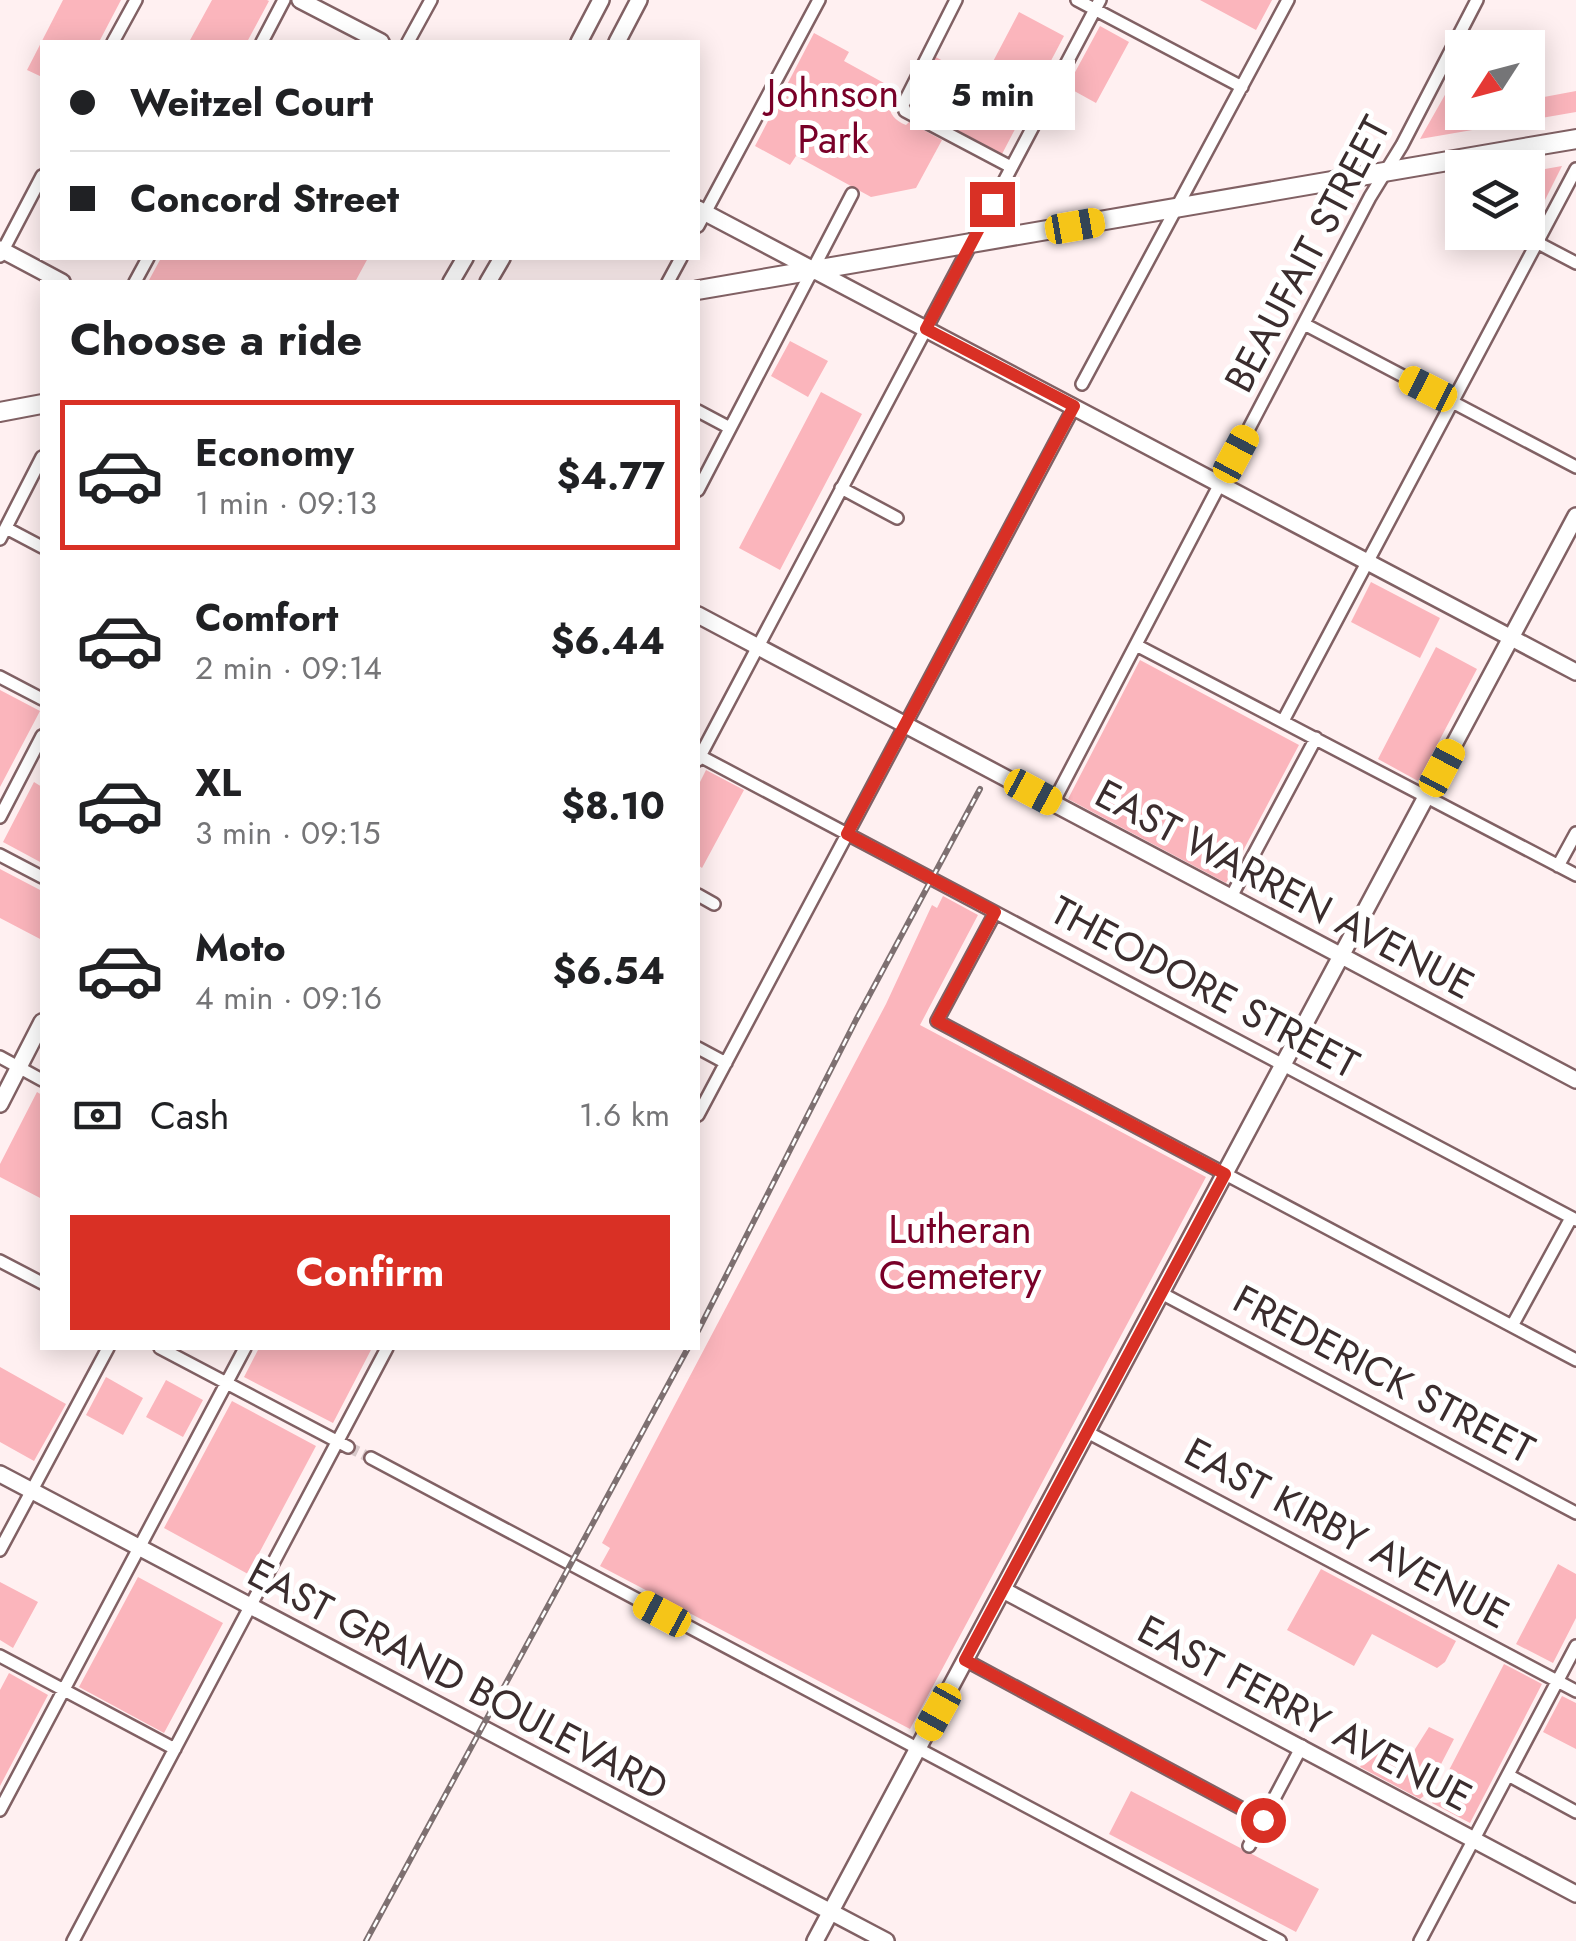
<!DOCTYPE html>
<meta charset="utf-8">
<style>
:root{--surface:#fff;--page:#f2f2f2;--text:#202124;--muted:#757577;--line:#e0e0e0;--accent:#d93025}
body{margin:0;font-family:Jost,sans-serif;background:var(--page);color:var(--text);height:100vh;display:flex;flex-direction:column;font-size:38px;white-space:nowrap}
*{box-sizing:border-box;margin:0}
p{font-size:32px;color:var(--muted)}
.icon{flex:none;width:55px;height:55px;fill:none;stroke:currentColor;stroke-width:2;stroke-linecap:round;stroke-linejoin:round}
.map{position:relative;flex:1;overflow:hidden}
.drawer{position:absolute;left:40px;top:280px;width:660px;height:1070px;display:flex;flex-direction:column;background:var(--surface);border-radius:0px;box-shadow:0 5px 25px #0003}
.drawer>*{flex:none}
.top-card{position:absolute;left:40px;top:40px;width:660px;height:220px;border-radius:0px;box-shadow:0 5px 25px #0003;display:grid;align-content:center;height:220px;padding:0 30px;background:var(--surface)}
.needle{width:65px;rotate:234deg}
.fabs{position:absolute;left:1445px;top:30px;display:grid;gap:20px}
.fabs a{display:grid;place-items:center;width:100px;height:100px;border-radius:0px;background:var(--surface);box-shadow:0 5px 25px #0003;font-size:50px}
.end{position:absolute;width:45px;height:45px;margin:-22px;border:12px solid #d93025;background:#fff;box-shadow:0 0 0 5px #fff}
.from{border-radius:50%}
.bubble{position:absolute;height:70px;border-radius:0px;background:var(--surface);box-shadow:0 5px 25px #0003;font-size:32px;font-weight:700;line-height:70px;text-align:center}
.car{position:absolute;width:30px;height:60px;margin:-30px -15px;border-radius:12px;box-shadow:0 0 8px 2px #0007;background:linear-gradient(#f5c518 24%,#345 0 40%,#f5c518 0 76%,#345 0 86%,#f5c518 0)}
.top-card b{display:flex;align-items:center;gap:35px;height:95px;font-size:38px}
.top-card b+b{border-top:2px solid var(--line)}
.top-card i{width:25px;height:25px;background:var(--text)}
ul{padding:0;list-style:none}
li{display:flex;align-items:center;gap:30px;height:150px;margin:0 20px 15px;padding:0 10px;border:5px solid transparent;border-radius:0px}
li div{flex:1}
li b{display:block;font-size:38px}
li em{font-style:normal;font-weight:700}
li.on{border-color:var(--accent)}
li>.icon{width:90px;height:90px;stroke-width:1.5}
h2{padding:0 30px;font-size:45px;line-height:120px}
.pay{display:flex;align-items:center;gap:25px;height:110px;padding:0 30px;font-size:38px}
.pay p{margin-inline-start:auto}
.button{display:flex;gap:20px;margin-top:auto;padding:20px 30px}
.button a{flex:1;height:115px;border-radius:0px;background:var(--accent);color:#fff;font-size:40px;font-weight:700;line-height:115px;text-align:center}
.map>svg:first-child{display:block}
</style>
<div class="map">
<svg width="1576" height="1941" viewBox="0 0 1576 1941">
<rect width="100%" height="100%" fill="#fff0f1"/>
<!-- green -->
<path fill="#fbb5bc" d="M63 0H121L99 42H42V77L27 70Z
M212 0H267L269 1 247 42H189Z
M1200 0H1272L1256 30Z
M1019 12 1064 36 1002 154 957 130Z
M1100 26 1129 42 1096 103 1067 87Z
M814 33 849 52 844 61 893 88C886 105 888 118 906 125L909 122 942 140 916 188 871 197 796 156 790 165 755 146Z
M934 56 972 77 947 122 910 101Z
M1576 91V112L1420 139 1446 93 1462 103V112H1528V100Z
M1562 166 1543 204 1528 206V172Z
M161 258H368L355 282H148Z
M790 341 828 361 808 397 771 376Z
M821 392 862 414 780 570 739 548Z
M1371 582 1440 618 1420 658 1351 622Z
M1436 647 1477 669 1418 781 1378 759Z
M1140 660 1299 745 1226 883 1068 799Z
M0 690 40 711 0 787Z
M706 770 744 790 702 868 698 865V786Z
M34 782 42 787V863L3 842Z
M0 869 42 891V940L0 918Z
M943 896 978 915 920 1025 1206 1177 910 1729 600 1566 610 1548 602 1543 886 1004 932 905 937 908Z
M37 1092 42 1095V1199L0 1177V1164Z
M259 1348H372L333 1423 244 1377Z
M0 1367 66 1404 34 1461 0 1442Z
M106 1377 143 1398 123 1435 86 1415Z
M166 1380 203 1400 183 1437 146 1417Z
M232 1401 316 1446 248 1574 164 1528Z
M1558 1564 1576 1574V1618L1553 1663 1516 1644Z
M1321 1569 1456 1641 1445 1662 1437 1668 1372 1634 1354 1666 1287 1630Z
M138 1577 223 1623 164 1733 79 1687Z
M0 1582 38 1602 13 1648 0 1640Z
M1504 1664 1542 1684 1470 1823 1432 1803Z
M9 1673 48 1695 0 1786V1690Z
M1562 1696 1576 1703V1749L1543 1732Z
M1429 1727 1454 1739 1425 1795 1420 1799 1360 1767 1375 1739 1410 1757Z
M1131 1791 1319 1889 1296 1932 1109 1834Z"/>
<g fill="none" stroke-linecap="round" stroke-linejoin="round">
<!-- street-tunnel -->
<path stroke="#d8c9ca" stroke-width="11" stroke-dasharray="11 5.5" stroke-linecap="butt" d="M348 1447 371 1458"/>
<defs>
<path id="street" d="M956 0 903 105 905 111 1011 167
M1077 0 1242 87
M113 42 136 0
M262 42 284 0
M408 42 431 0
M698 226 819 0
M1538 243 1576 263
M0 256 42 176
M135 282 148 258
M668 282 681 258
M1306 325 1576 467
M1082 384 1288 0
M698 411 730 428
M841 488 897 518
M698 490 852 194
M6 528 42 547
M0 539 42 457
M1136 645 1576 875
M0 677 42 699
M1283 721 1576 169
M698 755 1576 1220
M698 760 1100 0
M1053 803 1370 197 1402 145 1477 0
M0 817 42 736
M0 855 42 877
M1558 866 1576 833
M698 895 714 904
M1231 897 1316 738
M995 913 937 1021 1576 1360
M698 1048 726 1063
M0 1057 42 1080
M698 1115 1074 407
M0 1261 42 1283
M1161 1293 1576 1513
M1512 1326 1571 1218
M160 1348 348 1447
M1087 1432 1576 1691
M371 1458 1280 1941
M0 1550 108 1348
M0 1656 175 1749
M965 1660 1263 1820
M1508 1775 1576 1812
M0 1810 245 1348
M1249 1846 1302 1746
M73 1941 387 1348
M1420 1941 1576 1646"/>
<path id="secondary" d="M300 0 381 42
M579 42 601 0
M617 42 639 0
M698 209 1576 672
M0 249 62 282
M451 282 465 258
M488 282 502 258
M698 615 1576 1080
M0 1104 42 1022
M0 1474 886 1941
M1003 1590 1576 1894
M815 1941 1576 516"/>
<path id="primary" d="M698 290 1576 139
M0 412 42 404"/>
</defs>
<!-- street casing -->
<use href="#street" stroke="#816164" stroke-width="16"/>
<!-- secondary casing -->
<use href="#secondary" stroke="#816164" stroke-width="20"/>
<!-- primary casing -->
<use href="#primary" stroke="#816164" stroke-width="22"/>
<!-- street -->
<use href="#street" stroke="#fff" stroke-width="11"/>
<!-- secondary -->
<use href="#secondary" stroke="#fff" stroke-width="15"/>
<!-- primary -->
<use href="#primary" stroke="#fff" stroke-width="18"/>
<defs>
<path id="rail" d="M698 1331 856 1020 980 789
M366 1941 688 1348"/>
</defs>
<!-- rail casing -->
<use href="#rail" stroke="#7e7071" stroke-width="6"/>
<!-- rail -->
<use href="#rail" stroke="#fff" stroke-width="2.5" stroke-dasharray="8" stroke-linecap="butt"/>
</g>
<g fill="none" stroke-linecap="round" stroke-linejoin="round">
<!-- route -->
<path stroke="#d93025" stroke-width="12" d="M992 204 926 329 1074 406 847 834 995 912 937 1021 1225 1174 965 1660 1263 1820"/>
</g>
<g text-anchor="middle" stroke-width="10" stroke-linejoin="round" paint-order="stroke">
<!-- park labels -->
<g font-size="40" fill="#790028" stroke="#fff">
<text x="833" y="107">Johnson<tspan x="833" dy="46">Park</tspan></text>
<text x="960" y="1243">Lutheran<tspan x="960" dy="46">Cemetery</tspan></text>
</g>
<!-- street labels -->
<g font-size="40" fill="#3b2d2e" stroke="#fff">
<text transform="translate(1307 254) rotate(-62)" y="14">BEAUFAIT STREET</text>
<text transform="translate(1285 889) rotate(28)" y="14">EAST WARREN AVENUE</text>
<text transform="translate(1205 987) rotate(28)" y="14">THEODORE STREET</text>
<text transform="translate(1384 1374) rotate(28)" y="14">FREDERICK STREET</text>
<text transform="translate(1347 1533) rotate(28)" y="14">EAST KIRBY AVENUE</text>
<text transform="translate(458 1679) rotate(28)" y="14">EAST GRAND BOULEVARD</text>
<text transform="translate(1305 1713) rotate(28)" y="14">EAST FERRY AVENUE</text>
</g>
</g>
</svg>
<div class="fabs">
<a><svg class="needle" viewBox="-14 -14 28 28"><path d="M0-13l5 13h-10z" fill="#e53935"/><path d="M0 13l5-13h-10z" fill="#757577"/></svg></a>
<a><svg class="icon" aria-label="layers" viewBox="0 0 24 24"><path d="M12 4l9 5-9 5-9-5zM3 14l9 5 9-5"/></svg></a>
</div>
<i class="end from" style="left:1263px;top:1820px"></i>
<i class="end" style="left:992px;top:204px"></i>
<div class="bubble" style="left:910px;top:60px;width:165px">5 min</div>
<i class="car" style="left:1075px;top:226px;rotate:80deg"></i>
<i class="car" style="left:1428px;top:389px;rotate:297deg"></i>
<i class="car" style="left:1236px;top:454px;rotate:28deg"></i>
<i class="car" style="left:1442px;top:768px;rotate:28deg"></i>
<i class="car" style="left:1033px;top:792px;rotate:118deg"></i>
<i class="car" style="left:662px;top:1614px;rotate:298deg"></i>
<i class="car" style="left:938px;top:1712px;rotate:209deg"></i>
<div class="top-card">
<b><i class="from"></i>Weitzel Court</b>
<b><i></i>Concord Street</b>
</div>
<section class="drawer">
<h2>Choose a ride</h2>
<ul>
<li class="on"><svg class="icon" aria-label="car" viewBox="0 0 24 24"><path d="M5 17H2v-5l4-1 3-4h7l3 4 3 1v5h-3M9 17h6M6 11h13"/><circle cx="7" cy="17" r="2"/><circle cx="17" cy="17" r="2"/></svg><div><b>Economy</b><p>1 min · 09:13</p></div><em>$4.77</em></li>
<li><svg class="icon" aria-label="car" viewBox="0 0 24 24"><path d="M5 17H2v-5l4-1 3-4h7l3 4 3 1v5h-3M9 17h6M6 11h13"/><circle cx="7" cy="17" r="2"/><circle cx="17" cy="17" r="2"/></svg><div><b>Comfort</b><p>2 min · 09:14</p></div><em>$6.44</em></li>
<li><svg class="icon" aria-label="car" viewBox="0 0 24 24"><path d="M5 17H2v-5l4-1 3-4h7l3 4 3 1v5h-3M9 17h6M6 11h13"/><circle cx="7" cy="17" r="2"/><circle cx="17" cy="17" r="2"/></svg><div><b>XL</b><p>3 min · 09:15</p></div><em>$8.10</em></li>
<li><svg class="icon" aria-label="car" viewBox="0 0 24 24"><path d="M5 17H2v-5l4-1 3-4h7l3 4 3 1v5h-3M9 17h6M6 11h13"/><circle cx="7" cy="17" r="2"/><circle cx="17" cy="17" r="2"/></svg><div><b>Moto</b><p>4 min · 09:16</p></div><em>$6.54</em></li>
</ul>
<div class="pay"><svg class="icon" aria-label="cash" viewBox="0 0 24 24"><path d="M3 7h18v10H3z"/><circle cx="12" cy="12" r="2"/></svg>Cash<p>1.6 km</p></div>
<div class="button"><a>Confirm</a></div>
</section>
</div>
